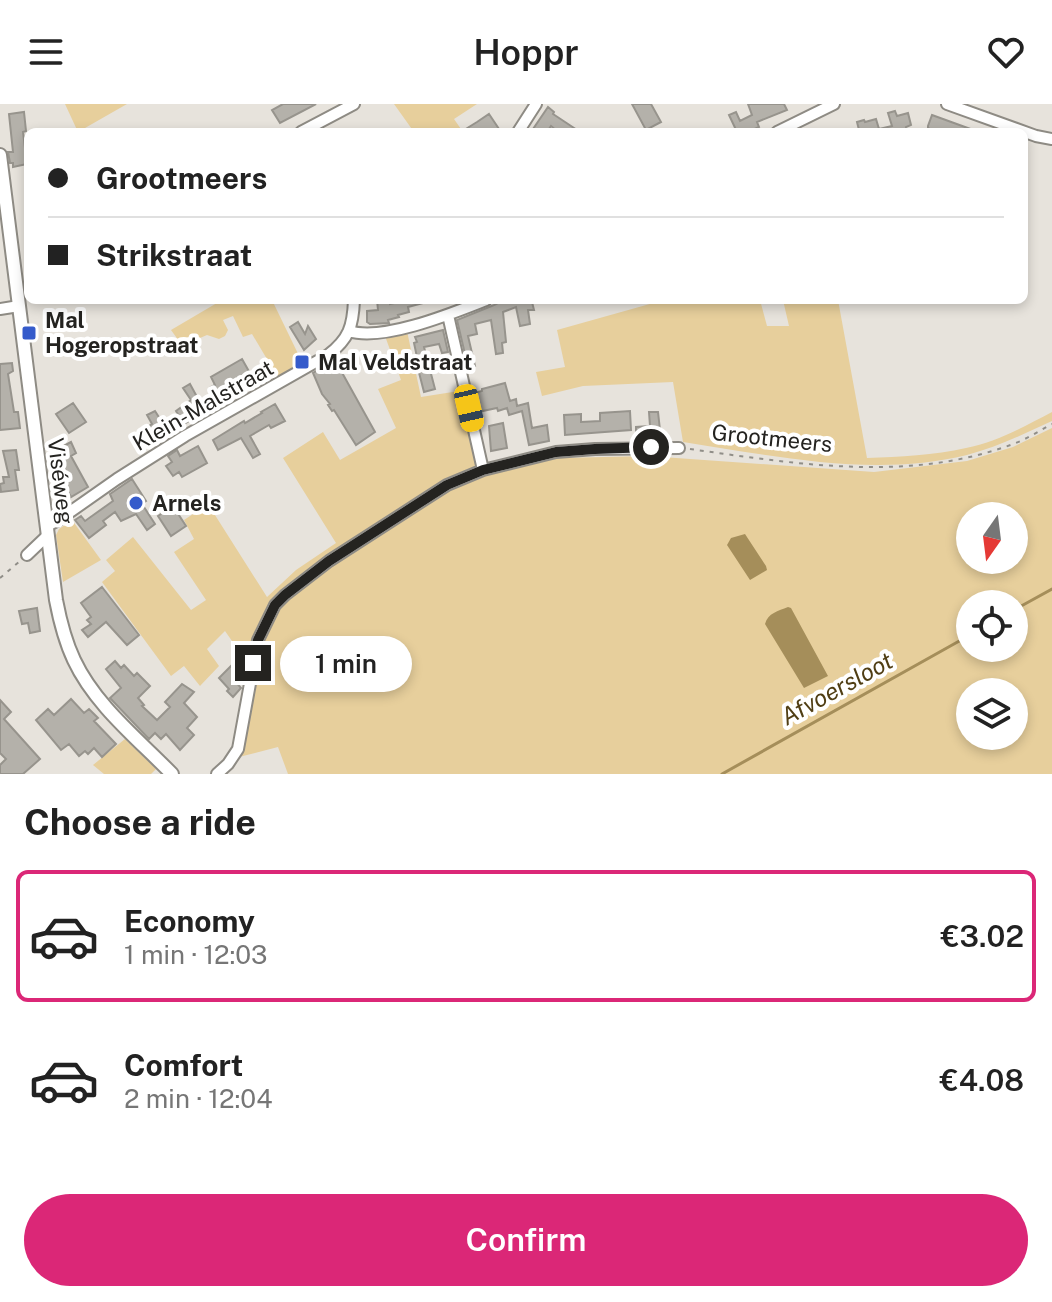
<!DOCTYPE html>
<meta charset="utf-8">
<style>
:root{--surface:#fff;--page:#f6f6f6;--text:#222;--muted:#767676;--line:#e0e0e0;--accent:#db2777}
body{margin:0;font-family:"Public Sans",sans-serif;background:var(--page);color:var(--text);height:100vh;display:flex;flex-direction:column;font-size:30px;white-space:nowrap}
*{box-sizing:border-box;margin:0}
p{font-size:26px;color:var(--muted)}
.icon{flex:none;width:44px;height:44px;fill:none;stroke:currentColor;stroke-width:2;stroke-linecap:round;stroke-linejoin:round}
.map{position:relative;height:670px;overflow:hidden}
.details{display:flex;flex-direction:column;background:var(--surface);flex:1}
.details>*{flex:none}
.banner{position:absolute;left:24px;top:24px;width:1004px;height:176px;border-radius:12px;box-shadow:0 4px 12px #0003;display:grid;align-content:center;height:176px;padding:0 24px;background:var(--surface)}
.needle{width:52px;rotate:194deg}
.fabs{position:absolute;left:956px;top:398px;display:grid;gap:16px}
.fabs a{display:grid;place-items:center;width:72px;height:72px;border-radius:50%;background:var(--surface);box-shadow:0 4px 12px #0003;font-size:40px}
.end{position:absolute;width:36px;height:36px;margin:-18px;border:10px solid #242320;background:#fff;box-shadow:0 0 0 4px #fff}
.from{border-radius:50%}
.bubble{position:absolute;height:56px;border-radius:28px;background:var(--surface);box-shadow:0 4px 12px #0003;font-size:26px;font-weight:600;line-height:56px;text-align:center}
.car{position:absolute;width:24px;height:48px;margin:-24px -12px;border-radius:10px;box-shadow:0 0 6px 2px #0007;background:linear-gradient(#f5c518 24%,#345 0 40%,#f5c518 0 76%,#345 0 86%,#f5c518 0)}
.banner b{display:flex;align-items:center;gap:28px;height:76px;font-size:30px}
.banner b+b{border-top:2px solid var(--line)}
.banner i{width:20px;height:20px;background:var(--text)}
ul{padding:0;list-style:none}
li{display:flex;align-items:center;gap:24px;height:132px;margin:0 16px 12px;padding:0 8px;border:4px solid transparent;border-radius:12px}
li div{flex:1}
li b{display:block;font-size:30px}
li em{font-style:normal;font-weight:600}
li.on{border-color:var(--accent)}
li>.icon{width:72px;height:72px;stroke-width:1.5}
h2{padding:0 24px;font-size:36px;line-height:96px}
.cta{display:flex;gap:16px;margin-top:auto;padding:16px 24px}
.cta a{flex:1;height:92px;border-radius:48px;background:var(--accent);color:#fff;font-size:32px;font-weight:600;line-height:92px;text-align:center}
header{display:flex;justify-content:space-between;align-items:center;height:104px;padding:0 24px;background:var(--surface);font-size:36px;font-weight:600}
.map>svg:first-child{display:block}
</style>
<header><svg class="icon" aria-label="menu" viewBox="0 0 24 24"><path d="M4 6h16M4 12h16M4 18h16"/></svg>Hoppr<svg class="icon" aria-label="heart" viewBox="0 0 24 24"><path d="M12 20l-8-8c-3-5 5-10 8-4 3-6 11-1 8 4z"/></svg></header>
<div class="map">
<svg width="1052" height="670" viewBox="0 0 1052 670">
<rect width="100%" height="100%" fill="#e7e3dc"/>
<!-- green -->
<path fill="#e7cf9c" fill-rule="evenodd" d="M65 0H127L78 28Z
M394 0H477L454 15 463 28H414Z
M222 196H272L303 260 277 272 252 230 243 233 233 212 223 216 228 226 225 232 219 235 207 231 200 234 193 245 184 244 171 226Z
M664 196H760L767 222H789L783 196H838L867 354C900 353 934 351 966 344 997 338 1025 322 1052 308V317C1024 330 997 343 967 351 874 374 775 352 683 338L673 278 583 282 542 292 536 268 565 263 557 226Z
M407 227 421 293 459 287 477 365 288 483 255 532 249 541 239 547 225 527 207 545 219 562 200 582 184 562 171 572 102 478 115 467 106 456 133 433 191 506 206 496 174 448 194 435 184 416 208 400 267 493 296 466 336 439 283 354 323 328 340 356 396 324 378 285 401 276 385 232Z
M1052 324V670H288L278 643 239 653 259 543 279 502 296 487 391 421 451 383 487 369 560 354 648 352 874 368 967 357 1013 343ZM970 412H1014V456H970ZM970 500H1014V544H970ZM970 588H1014V632H970Z
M72 416 101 456 63 478 56 431 59 425Z
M125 635 156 665 151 670H104L93 661Z"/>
<!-- water -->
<path fill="#a58e5a" d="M745 430 766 462 767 466 750 476 727 441 731 434Z
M788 503 791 504 828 572 804 584 765 520C768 509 778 507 788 503Z"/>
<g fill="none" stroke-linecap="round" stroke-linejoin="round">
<!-- stream -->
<path stroke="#a58e5a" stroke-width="3" d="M1014 506 1052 485
M722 670 970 531"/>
</g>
<!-- building -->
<path fill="#b4b1aa" stroke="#97948d" stroke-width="2" d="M283 0H316L280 19 272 6Z
M632 0H651L661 18 646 26Z
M748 0H784L787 6 757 18 759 23 748 28H737L729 11 736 8 740 17 752 11Z
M548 3 554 8 553 10 580 28H558L551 22 547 28H531Z
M895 7 897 12 908 9 911 21 906 23 907 28H860L859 26 857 18 864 16 865 18 876 15 879 25 892 22 888 9Z
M24 8 26 27 23 28 27 60 13 63V59H10L8 48H13L9 10Z
M489 10 501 28H461L477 18Z
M932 11 976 27V28H932V26L928 24V22Z
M377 196H390V200L408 196H427V198L408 203 409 208 398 211 399 213 388 216 389 219 370 220 367 218V207L378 206Z
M499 196H534L532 198 534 206H528L530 220 520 222 516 203 503 208 506 238 502 239 503 249 496 250 491 216 475 220 477 230 468 232 475 262 468 263 457 216 494 201 500 198Z
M298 218 305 230 308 222 316 235 304 246 290 223Z
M443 226 448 248 442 249 439 240 424 243 435 285 424 288 415 253H417L414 239 417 238 415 233Z
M242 255 251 271 216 292 211 283 215 281 211 273Z
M335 256 375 328 356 341 334 306 332 307 328 301 330 300 322 290 313 269Z
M12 259 13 267 8 270 14 308H18L20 324 0 326V260Z
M505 279 510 297 516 295 517 302 528 299 532 324 547 321 549 337 529 341 522 307 509 311 507 304 498 307 497 304 478 308 474 289 482 287V285L486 284Z
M190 280 203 304 189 313 191 316 184 320 176 307 191 296 183 284Z
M73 299 86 318 69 329 56 310Z
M275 300 285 317 271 324 269 321 250 332 260 350 253 354 241 334 218 346 213 336 244 317 245 319 262 309 261 308Z
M155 307 169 329 145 344 138 333 141 331 140 328 152 320 147 311Z
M630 307 631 326 565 331 564 311 581 310V318L600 317V309Z
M649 308H658L661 335 636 336V323L650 322Z
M503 319 507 344 491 347 489 322Z
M71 338 76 349 71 352 88 383 71 393 63 379 70 375 62 360 65 358 58 345Z
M198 342 207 359 182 373 179 368 173 372 166 362 172 358 168 352 177 346 180 352Z
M16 346 19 366H15L18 386 1 388 0 380 4 379 3 373H9L3 347Z
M132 375 146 397 142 400 155 420 147 426 136 410 121 417 115 408 103 417 106 421 89 434 75 416 81 412 85 417 113 397 110 390Z
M173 402 186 422 171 432 158 412Z
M102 483 139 531 127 541 106 518 88 533 82 526 91 520 87 516 91 513 81 499Z
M37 504 40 527 30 529 28 519 22 520 19 507Z
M115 557 121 564 124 561 134 572 137 569 150 582 138 594 144 601 142 602 157 616 170 603 165 598 182 580 194 588 184 599 197 613 187 624 194 631 180 646 166 630 161 635 155 629 149 635 110 594 121 584 106 565Z
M233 560 244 570 236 578 241 584 233 593 227 587 229 585 219 574Z
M71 595 84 609 89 605 98 614 94 617 116 640 102 653 94 644 88 650 85 647 79 652 69 640 61 646 36 616 48 605 54 611Z
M0 596 11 608 4 615 40 655 23 670H0V661L6 655 0 649Z"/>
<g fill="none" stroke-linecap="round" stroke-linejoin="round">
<defs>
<path id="minor" d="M947 0 1036 32 1052 35
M301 28 354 0
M518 28 536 0
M777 28 834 0
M0 205 19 202
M448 211 483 366
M349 227C383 238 453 209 486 196
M47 422 60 415 117 375 185 332 328 251C349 235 353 222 354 196
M27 451 48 431
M217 670 228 660 238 645 258 536 275 501 285 491 329 457 447 381 483 366 556 348 595 345 679 344"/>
<path id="major" d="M0 51 56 496C60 517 65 537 74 556 95 601 138 635 172 670"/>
</defs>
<!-- minor casing -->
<use href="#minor" stroke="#8e8b84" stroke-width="14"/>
<!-- major casing -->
<use href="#major" stroke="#8e8b84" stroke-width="16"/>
<!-- path -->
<path stroke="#908e88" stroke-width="2" stroke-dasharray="4 6" stroke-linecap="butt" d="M690 345C796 360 910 379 1013 340 1027 335 1039 327 1052 320
M0 474 20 457"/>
<!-- minor -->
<use href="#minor" stroke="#fff" stroke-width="10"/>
<!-- major -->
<use href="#major" stroke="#fff" stroke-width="12"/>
</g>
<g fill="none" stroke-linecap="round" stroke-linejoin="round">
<!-- route -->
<path stroke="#242320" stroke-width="10" d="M253 559 258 536 275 501 285 491 329 457 447 381 483 366 556 348 595 345 651 343"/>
</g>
<!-- markers -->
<g fill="#355bcb" stroke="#fff" stroke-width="3">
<rect x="21" y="221" width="16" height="16" rx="4"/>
<rect x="294" y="250" width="16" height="16" rx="4"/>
<circle cx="136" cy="399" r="8"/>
</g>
<g text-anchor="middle" stroke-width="8" stroke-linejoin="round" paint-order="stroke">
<!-- poi labels -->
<g font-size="22" font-weight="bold" fill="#242320" stroke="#fff" text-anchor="start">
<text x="45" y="224">Mal<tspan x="45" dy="25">Hogeropstraat</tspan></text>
<text x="318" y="266">Mal Veldstraat</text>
<text x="152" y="407">Arnels</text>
</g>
<!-- street labels -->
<g font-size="22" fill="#242320" stroke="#fff">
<text transform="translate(203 301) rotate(-30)" y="8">Klein-Malstraat</text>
<text transform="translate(772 334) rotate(6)" y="8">Grootmeers</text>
<text transform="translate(61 377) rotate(83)" y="8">Viséweg</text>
</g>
<!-- water labels -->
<g font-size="24" font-style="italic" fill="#503e14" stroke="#fff">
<text transform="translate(837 585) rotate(-29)" y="8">Afvoersloot</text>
</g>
</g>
</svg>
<div class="fabs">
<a><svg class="needle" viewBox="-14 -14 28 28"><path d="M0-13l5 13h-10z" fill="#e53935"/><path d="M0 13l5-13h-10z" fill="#767676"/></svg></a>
<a><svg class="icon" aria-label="locate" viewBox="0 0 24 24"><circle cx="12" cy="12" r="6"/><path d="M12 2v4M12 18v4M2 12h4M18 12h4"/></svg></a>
<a><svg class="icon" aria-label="layers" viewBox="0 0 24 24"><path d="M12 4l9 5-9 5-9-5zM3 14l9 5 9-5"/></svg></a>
</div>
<i class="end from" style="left:651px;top:343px"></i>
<i class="end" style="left:253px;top:559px"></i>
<div class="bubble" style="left:280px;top:532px;width:132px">1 min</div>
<i class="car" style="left:469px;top:304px;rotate:167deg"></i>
<div class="banner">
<b><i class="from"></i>Grootmeers</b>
<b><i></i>Strikstraat</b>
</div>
</div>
<section class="details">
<h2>Choose a ride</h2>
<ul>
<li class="on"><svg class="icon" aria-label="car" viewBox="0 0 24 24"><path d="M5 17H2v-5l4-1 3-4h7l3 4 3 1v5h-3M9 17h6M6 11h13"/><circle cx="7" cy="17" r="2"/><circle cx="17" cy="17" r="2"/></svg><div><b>Economy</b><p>1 min · 12:03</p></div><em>€3.02</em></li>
<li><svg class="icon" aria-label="car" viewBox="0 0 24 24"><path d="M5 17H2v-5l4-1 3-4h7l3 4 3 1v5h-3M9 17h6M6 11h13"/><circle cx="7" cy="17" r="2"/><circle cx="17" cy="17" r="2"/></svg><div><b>Comfort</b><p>2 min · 12:04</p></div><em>€4.08</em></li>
</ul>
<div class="cta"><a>Confirm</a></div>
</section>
